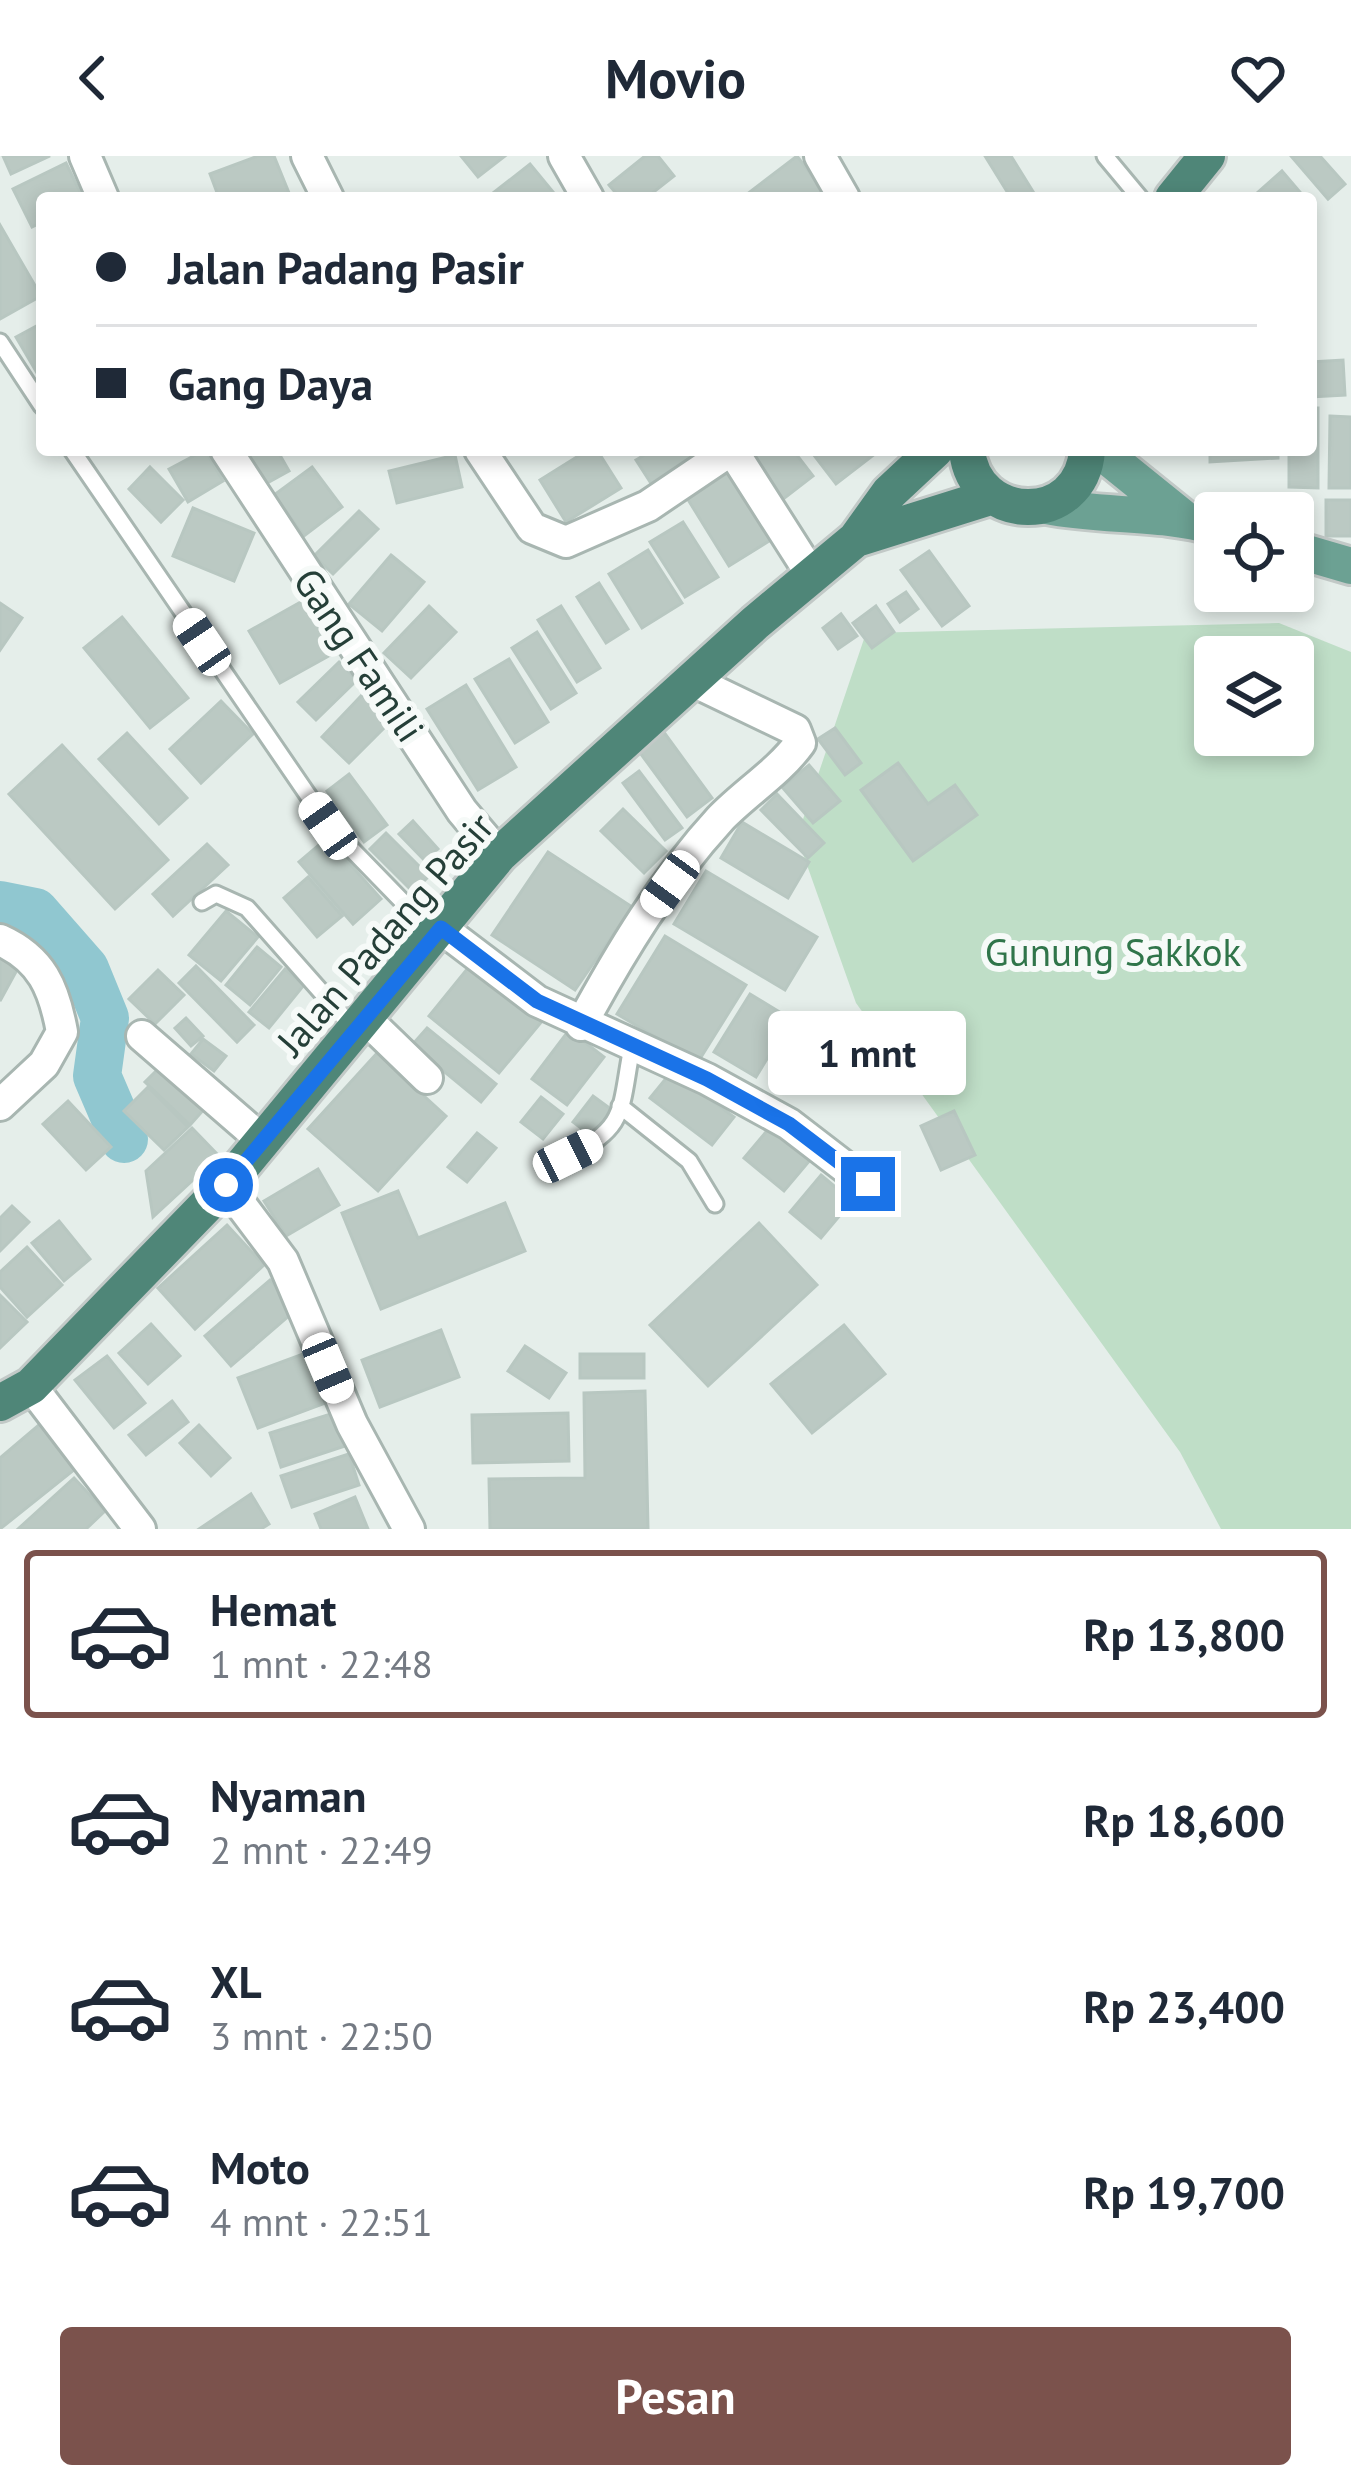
<!DOCTYPE html>
<html lang="id">
<meta charset="utf-8">
<style>
:root{--surface:#fff;--page:#f2f2f3;--text:#1f2937;--muted:#747a83;--line:#e0e1e3;--accent:#7b524c}
body{margin:0;font-family:"PT Sans",sans-serif;background:var(--page);color:var(--text);height:100vh;display:flex;flex-direction:column;font-size:45px;white-space:nowrap}
*{box-sizing:border-box;margin:0}
p{font-size:39px;color:var(--muted)}
.icon{flex:none;width:66px;height:66px;fill:none;stroke:currentColor;stroke-width:2;stroke-linecap:round;stroke-linejoin:round}
.map{position:relative;height:1373px;overflow:hidden}
.details{display:flex;flex-direction:column;background:var(--surface);flex:1}
.details>*{flex:none}
.hud{position:absolute;left:36px;top:36px;width:1281px;height:264px;border-radius:12px;box-shadow:0 6px 18px #0003;display:grid;align-content:center;height:264px;padding:0 60px;background:var(--surface)}
.fabs{position:absolute;left:1194px;top:336px;display:grid;gap:24px}
.fabs a{display:grid;place-items:center;width:120px;height:120px;border-radius:12px;background:var(--surface);box-shadow:0 6px 18px #0003;font-size:60px}
.end{position:absolute;width:54px;height:54px;margin:-27px;border:15px solid #1a73e8;background:#fff;box-shadow:0 0 0 6px #fff}
.from{border-radius:50%}
.bubble{position:absolute;height:84px;border-radius:12px;background:var(--surface);box-shadow:0 6px 18px #0003;font-size:39px;font-weight:600;line-height:84px;text-align:center}
.car{position:absolute;width:36px;height:72px;margin:-36px -18px;border-radius:15px;box-shadow:0 0 9px 3px #0007;background:linear-gradient(#fff 24%,#345 0 40%,#fff 0 76%,#345 0 86%,#fff 0)}
.hud b{display:flex;align-items:center;gap:42px;height:114px;font-size:45px}
.hud b+b{border-top:3px solid var(--line)}
.hud i{width:30px;height:30px;background:var(--text)}
ul{padding:21px 0 0;list-style:none}
li{display:flex;align-items:center;gap:36px;height:168px;margin:0 24px 18px;padding:0 36px;border:6px solid transparent;border-radius:12px}
li div{flex:1}
li b{display:block;font-size:45px}
li em{font-style:normal;font-weight:600}
li.on{border-color:var(--accent)}
li>.icon{width:108px;height:108px;stroke-width:1.5}
.button{display:flex;gap:24px;margin-top:auto;padding:24px 60px}
.button a{flex:1;height:138px;border-radius:12px;background:var(--accent);color:#fff;font-size:48px;font-weight:600;line-height:138px;text-align:center}
header{display:flex;justify-content:space-between;align-items:center;height:156px;padding:0 60px;background:var(--surface);font-size:54px;font-weight:600}
.map>svg:first-child{display:block}
</style>
<header><svg class="icon" aria-label="back" viewBox="0 0 24 24"><path d="M15 5l-7 7 7 7"/></svg>Movio<svg class="icon" aria-label="heart" viewBox="0 0 24 24"><path d="M12 20l-8-8c-3-5 5-10 8-4 3-6 11-1 8 4z"/></svg></header>
<div class="map">
<svg width="1351" height="1373" viewBox="0 0 1351 1373">
<rect width="100%" height="100%" fill="#e5eeea"/>
<!-- green -->
<path fill="#bfdec7" fill-rule="evenodd" d="M1279 467 1351 496V1373H1221L1180 1296 856 847 797 681 866 477ZM1215 501H1293V579H1215Z"/>
<g fill="none" stroke-linecap="round" stroke-linejoin="round">
<!-- river -->
<path stroke="#90c7d0" stroke-width="48" d="M0 749 35 756 85 813 105 862 97 920 124 983"/>
</g>
<!-- building -->
<path fill="#bbc9c3" stroke="#b8c7c1" stroke-width="3" d="M3 0H50L11 18Z
M258 0H274L289 37 219 42 210 18Z
M461 0H505L478 21Z
M645 0H658L674 20 646 42H620L609 29Z
M797 0 829 42H742Z
M985 0H1011L1037 42H1011Z
M1291 0H1320L1345 28 1328 43Z
M66 7 83 42H42V66L32 71 13 33Z
M530 8 558 42H489L488 41Z
M1282 15 1305 42H1262L1257 37Z
M0 69 41 140 0 163Z
M42 167V221L40 222 16 181Z
M1343 204 1345 239 1311 241V206Z
M1311 252H1318V332L1289 331V294H1311Z
M1330 260 1351 261V332H1329Z
M205 294 223 325 188 346 169 313Z
M238 294H277L289 315 260 331Z
M588 294H597L621 332 566 366 540 324Z
M653 294H708L652 329 636 304Z
M744 294H793L813 320 782 344Z
M810 294H880L836 328Z
M1210 294H1278V302L1210 306Z
M455 299 462 331 397 347 389 315Z
M150 311 183 344 161 366 129 333Z
M312 311 342 351 304 380 274 339Z
M734 313 777 380 729 410 687 342Z
M1326 344H1351V380H1326Z
M193 352 254 377 234 425 173 400Z
M359 355 378 373 333 418 314 400Z
M683 366 718 421 685 441 650 386Z
M648 394 682 447 642 472 609 418Z
M929 395 969 450 942 470 901 414Z
M391 399 424 426 382 475 349 448Z
M599 427 628 473 606 487 577 441Z
M906 436 918 453 900 466 888 448Z
M306 443 336 496 280 527 249 475Z
M0 447 22 462 0 494Z
M429 450 456 476 411 522 384 497Z
M561 450 600 512 577 526 538 464Z
M876 450 894 476 872 492 853 467Z
M841 458 857 480 838 493 823 472Z
M122 461 188 542 150 572 84 492Z
M537 476 576 537 551 553 512 492Z
M509 503 548 566 515 587 475 523Z
M339 506 357 524 316 564 298 546Z
M466 529 516 611 478 634 427 553Z
M362 539 390 566 349 607 322 581Z
M221 545 253 578 201 627 170 593Z
M835 572 861 607 845 619 818 583Z
M663 575 712 642 687 661 638 594Z
M127 577 187 642 159 668 99 603Z
M62 589 168 704 115 753 9 638Z
M898 607 928 648 955 629 977 659 913 705 861 634Z
M809 609 840 645 813 667 782 631Z
M639 615 682 672 665 684 623 627Z
M349 618 387 669 364 686 327 635Z
M777 638 824 687 808 702 761 654Z
M623 653 666 695 644 717 601 675Z
M413 665 438 693 425 705 399 678Z
M742 666 809 706 788 742 721 702Z
M386 677 429 720 413 736 370 693Z
M327 682 381 743 353 768 299 706Z
M207 688 228 709 173 760 153 738Z
M548 696 632 751 575 834 492 779Z
M706 715 817 781 785 834 674 768Z
M308 721 342 760 317 781 284 742Z
M226 755 258 781 221 825 189 799Z
M665 780 746 829 698 906 617 858Z
M257 791 281 811 250 849 226 829Z
M0 802 18 812 0 845Z
M472 807 543 864 499 917 429 860Z
M196 810 254 869 237 886 179 827Z
M285 813 304 829 269 872 249 856Z
M158 814 184 839 155 868 129 843Z
M750 838 791 863 756 921 714 896Z
M186 862 203 880 191 890 175 872Z
M427 872 496 928 481 946 412 889Z
M569 874 604 901 567 949 532 923Z
M203 883 226 900 214 915 191 898Z
M377 897 446 960 378 1035 308 973Z
M161 910 205 952 190 969 145 926Z
M672 915 734 961 712 989 650 942Z
M148 931 188 971 164 994 124 955Z
M593 940 615 956 595 983 573 966Z
M541 941 563 958 543 983 521 966Z
M68 945 111 991 86 1014 43 968Z
M954 955 975 999 941 1014 921 970Z
M771 970 811 1003 784 1035 744 1002Z
M192 972 219 1000 153 1061 146 1015Z
M477 977 496 992 467 1026 448 1011Z
M318 1013 339 1049 286 1080 264 1045Z
M821 1019 852 1045 821 1082 790 1056Z
M398 1035 418 1082 505 1047 525 1095 381 1153 342 1057Z
M12 1050 29 1066 0 1095V1062Z
M59 1065 90 1103 64 1125 32 1087Z
M759 1067 817 1129 708 1230 650 1169Z
M227 1069 264 1109 195 1173 158 1132Z
M27 1091 62 1129 27 1161 0 1131V1116Z
M270 1124 297 1153 231 1210 205 1180Z
M0 1139 27 1166 0 1192Z
M151 1168 180 1200 148 1228 119 1197Z
M844 1169 885 1218 812 1277 771 1228Z
M441 1174 459 1221 380 1251 362 1204Z
M525 1190 566 1217 549 1242 508 1215Z
M306 1197 325 1247 258 1272 238 1222Z
M580 1198H644V1222H580Z
M107 1200 145 1247 114 1272 75 1224Z
M645 1235 648 1373H490L489 1323 585 1322 584 1237Z
M172 1245 188 1266 146 1299 129 1279Z
M340 1255 351 1288 281 1311 270 1277Z
M568 1257 569 1305 473 1307 472 1259Z
M47 1262 85 1305 0 1373V1302Z
M199 1269 230 1302 211 1320 180 1287Z
M349 1298 359 1329 292 1351 281 1320Z
M74 1322 105 1355 86 1373H18Z
M251 1338 269 1368 261 1373H199Z
M355 1341 368 1373H321L315 1358Z"/>
<g fill="none" stroke-linecap="round" stroke-linejoin="round">
<defs>
<path id="service" d="M1105 0 1140 42
M0 186 42 250
M72 294 329 670 434 778
M202 746 216 738 247 752 354 873
M620 950 689 1005 715 1048
M568 1000C628 972 620 952 632 891"/>
<path id="minor" d="M85 0 103 42
M307 0 328 42
M564 0 588 42
M820 0 844 42
M226 294 462 655 499 699
M480 294 532 372 566 386 648 350 731 294
M732 294 811 418
M441 772 537 845 707 923 789 968 867 1028
M0 784C42 803 54 832 62 876L44 908 0 949
M366 863 427 922
M581 869C620 797 664 724 720 663 746 636 778 617 800 587L795 574 693 525
M142 880 263 985
M226 1029 283 1105 352 1268 409 1373
M31 1230 140 1373"/>
<path id="primary" d="M1099 294 1182 361
M1047 350C1103 361 1161 355 1215 371
M1293 393 1351 410"/>
<path id="trunk" d="M1173 42 1207 0
M967 294C974 369 1082 371 1087 294
M856 383 990 341
M0 1247 31 1230 226 1029 499 699 755 467 856 383 889 337 935 294"/>
</defs>
<!-- service casing -->
<use href="#service" stroke="#a8b6b1" stroke-width="21"/>
<!-- minor casing -->
<use href="#minor" stroke="#a8b6b1" stroke-width="36"/>
<!-- primary casing -->
<use href="#primary" stroke="#c2c9c7" stroke-width="42"/>
<!-- trunk casing -->
<use href="#trunk" stroke="#c2c9c7" stroke-width="42"/>
<!-- service -->
<use href="#service" stroke="#fff" stroke-width="15"/>
<!-- minor -->
<use href="#minor" stroke="#fff" stroke-width="30"/>
<!-- primary -->
<use href="#primary" stroke="#6ca193" stroke-width="36"/>
<!-- trunk -->
<use href="#trunk" stroke="#4f8678" stroke-width="36"/>
</g>
<g fill="none" stroke-linecap="round" stroke-linejoin="round">
<!-- route -->
<path stroke="#1a73e8" stroke-width="15" d="M226 1029 441 772 537 845 707 923 789 968 868 1028"/>
</g>
<g text-anchor="middle" stroke-width="12" stroke-linejoin="round" paint-order="stroke">
<!-- street labels -->
<g font-size="39" fill="#253f38" stroke="#f6faf8">
<text transform="translate(359 499) rotate(56)" y="14">Gang Famili</text>
<text transform="translate(385 778) rotate(-49)" y="14">Jalan Padang Pasir</text>
</g>
<!-- park labels -->
<g font-size="39" fill="#30754a" stroke="#f6faf8">
<text x="1113" y="810">Gunung Sakkok</text>
</g>
</g>
</svg>
<div class="fabs">
<a><svg class="icon" aria-label="locate" viewBox="0 0 24 24"><circle cx="12" cy="12" r="6"/><path d="M12 2v4M12 18v4M2 12h4M18 12h4"/></svg></a>
<a><svg class="icon" aria-label="layers" viewBox="0 0 24 24"><path d="M12 4l9 5-9 5-9-5zM3 14l9 5 9-5"/></svg></a>
</div>
<i class="end from" style="left:226px;top:1029px"></i>
<i class="end" style="left:868px;top:1028px"></i>
<div class="bubble" style="left:768px;top:855px;width:198px">1 mnt</div>
<i class="car" style="left:202px;top:486px;rotate:326deg"></i>
<i class="car" style="left:328px;top:670px;rotate:325deg"></i>
<i class="car" style="left:670px;top:728px;rotate:216deg"></i>
<i class="car" style="left:568px;top:1000px;rotate:64deg"></i>
<i class="car" style="left:328px;top:1212px;rotate:157deg"></i>
<div class="hud">
<b><i class="from"></i>Jalan Padang Pasir</b>
<b><i></i>Gang Daya</b>
</div>
</div>
<section class="details">
<ul>
<li class="on"><svg class="icon" aria-label="car" viewBox="0 0 24 24"><path d="M5 17H2v-5l4-1 3-4h7l3 4 3 1v5h-3M9 17h6M6 11h13"/><circle cx="7" cy="17" r="2"/><circle cx="17" cy="17" r="2"/></svg><div><b>Hemat</b><p>1 mnt · 22:48</p></div><em>Rp 13,800</em></li>
<li><svg class="icon" aria-label="car" viewBox="0 0 24 24"><path d="M5 17H2v-5l4-1 3-4h7l3 4 3 1v5h-3M9 17h6M6 11h13"/><circle cx="7" cy="17" r="2"/><circle cx="17" cy="17" r="2"/></svg><div><b>Nyaman</b><p>2 mnt · 22:49</p></div><em>Rp 18,600</em></li>
<li><svg class="icon" aria-label="car" viewBox="0 0 24 24"><path d="M5 17H2v-5l4-1 3-4h7l3 4 3 1v5h-3M9 17h6M6 11h13"/><circle cx="7" cy="17" r="2"/><circle cx="17" cy="17" r="2"/></svg><div><b>XL</b><p>3 mnt · 22:50</p></div><em>Rp 23,400</em></li>
<li><svg class="icon" aria-label="car" viewBox="0 0 24 24"><path d="M5 17H2v-5l4-1 3-4h7l3 4 3 1v5h-3M9 17h6M6 11h13"/><circle cx="7" cy="17" r="2"/><circle cx="17" cy="17" r="2"/></svg><div><b>Moto</b><p>4 mnt · 22:51</p></div><em>Rp 19,700</em></li>
</ul>
<div class="button"><a>Pesan</a></div>
</section>
